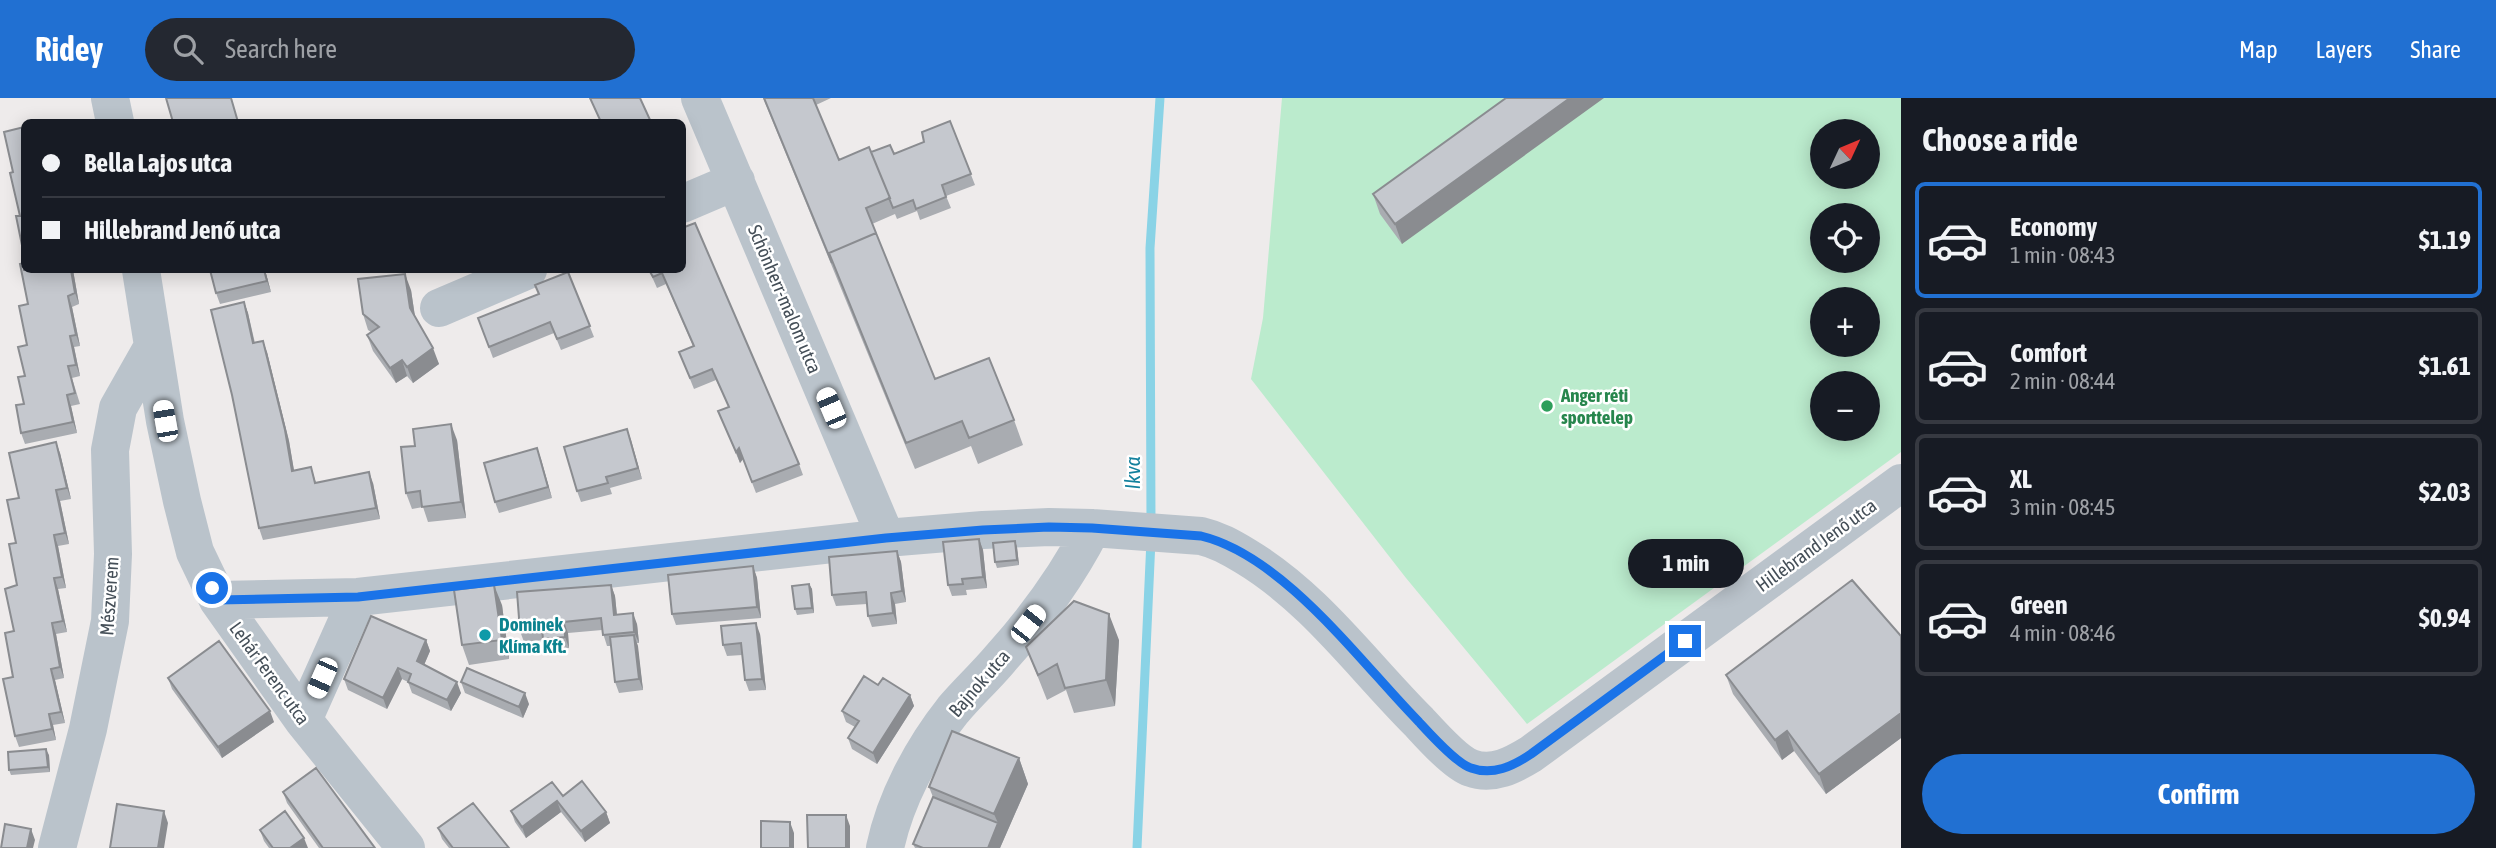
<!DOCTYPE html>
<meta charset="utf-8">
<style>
:root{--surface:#171b24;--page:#242831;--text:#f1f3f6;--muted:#9ea1a6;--line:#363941;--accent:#2170d2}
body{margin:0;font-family:"Asap Condensed",sans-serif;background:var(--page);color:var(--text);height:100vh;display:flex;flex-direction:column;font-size:26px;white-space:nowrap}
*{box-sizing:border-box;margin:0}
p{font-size:23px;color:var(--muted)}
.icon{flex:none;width:38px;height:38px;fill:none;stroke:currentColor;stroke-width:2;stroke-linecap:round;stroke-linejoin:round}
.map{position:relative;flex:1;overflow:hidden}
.sheet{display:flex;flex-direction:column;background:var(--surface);width:595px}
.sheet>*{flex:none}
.banner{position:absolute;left:21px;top:21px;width:665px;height:154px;border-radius:10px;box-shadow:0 4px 18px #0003;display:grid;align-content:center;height:154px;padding:0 21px;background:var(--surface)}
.needle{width:46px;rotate:46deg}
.buttons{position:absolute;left:1810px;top:21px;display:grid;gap:14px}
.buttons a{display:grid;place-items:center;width:70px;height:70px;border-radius:50%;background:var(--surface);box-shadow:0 4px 18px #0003;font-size:35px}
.end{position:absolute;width:32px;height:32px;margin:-16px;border:9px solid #1a73e8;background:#fff;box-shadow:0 0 0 4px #fff}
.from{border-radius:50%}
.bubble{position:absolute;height:49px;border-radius:24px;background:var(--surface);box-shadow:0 4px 18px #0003;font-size:23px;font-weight:700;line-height:49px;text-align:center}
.car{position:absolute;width:21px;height:42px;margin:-21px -10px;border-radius:9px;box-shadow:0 0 5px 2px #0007;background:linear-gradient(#fff 24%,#345 0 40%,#fff 0 76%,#345 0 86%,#fff 0)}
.banner b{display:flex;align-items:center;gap:24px;height:66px;font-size:26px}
.banner b+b{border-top:2px solid var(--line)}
.banner i{width:18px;height:18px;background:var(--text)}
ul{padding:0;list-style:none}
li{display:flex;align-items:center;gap:21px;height:116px;margin:0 14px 10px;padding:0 7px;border:4px solid var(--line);border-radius:10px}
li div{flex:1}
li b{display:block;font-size:26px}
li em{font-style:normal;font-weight:700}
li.active{border-color:var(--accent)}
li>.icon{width:63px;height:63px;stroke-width:1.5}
h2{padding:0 21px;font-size:32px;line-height:84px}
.action{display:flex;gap:14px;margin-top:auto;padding:14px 21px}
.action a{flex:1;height:80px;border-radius:42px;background:var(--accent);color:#fff;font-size:28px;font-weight:700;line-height:80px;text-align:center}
header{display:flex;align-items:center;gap:42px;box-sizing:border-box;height:98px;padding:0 35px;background:var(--accent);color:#fff}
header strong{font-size:33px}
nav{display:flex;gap:38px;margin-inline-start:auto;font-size:24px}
.search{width:490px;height:63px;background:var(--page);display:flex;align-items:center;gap:18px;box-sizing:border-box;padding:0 24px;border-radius:38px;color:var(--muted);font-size:26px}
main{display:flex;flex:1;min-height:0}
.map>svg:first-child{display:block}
</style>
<header>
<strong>Ridey</strong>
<div class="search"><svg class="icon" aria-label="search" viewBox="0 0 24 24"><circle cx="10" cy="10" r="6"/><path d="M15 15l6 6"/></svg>Search here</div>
<nav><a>Map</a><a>Layers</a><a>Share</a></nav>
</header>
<main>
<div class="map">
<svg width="1901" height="750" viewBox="0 0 1901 750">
<rect width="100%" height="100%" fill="#eeebeb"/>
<!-- green -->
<path fill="#bbebcd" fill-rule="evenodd" d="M1282 0H1901V354L1527 626 1406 480 1251 281 1263 220ZM1822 33H1867V79H1822ZM1822 117H1867V163H1822ZM1822 201H1867V247H1822ZM1822 285H1867V331H1822Z"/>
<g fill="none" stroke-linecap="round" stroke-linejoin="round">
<!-- stream -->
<path stroke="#8ad3e6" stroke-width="9" d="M1151 425 1150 150 1160 0
M1137 750 1151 442"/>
<!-- minor -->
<path stroke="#bac3cb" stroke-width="38" d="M110 0 115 24
M700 0 886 440
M682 106 736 83
M141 172 165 323 182 403 195 454 218 502 303 622 406 750
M439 210 528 172
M218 502 358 499 886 440 983 432 1049 429 1092 430 1201 438C1218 442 1230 449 1245 458 1315 500 1362 567 1419 624 1430 636 1456 665 1471 670 1493 678 1513 667 1531 656L1901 385
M303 622 358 499
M57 750 88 631 110 523 113 456 110 352 118 310 152 250
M885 750C895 702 922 651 953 612 968 594 985 579 1000 561 1035 522 1068 477 1092 430"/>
</g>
<!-- wall -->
<path fill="#a9acb1" d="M763 0H831L816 7 839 62 871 54 894 56 924 44 950 23 975 87 946 98 951 110 920 122 917 113 897 121 895 116 872 126 935 281 1014 322 1023 347 978 366 971 348 915 371Z
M1506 0 1402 146 1380 116 1373 96Z
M24 172H73L79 206 72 209 80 248 74 249 80 278 72 280 80 306 71 308 77 335 25 346 21 335 27 247 28 206Z
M210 172H265L271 194 220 206 216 195Z
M649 172H682L799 366 803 377 756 395 743 361 740 365 718 313 729 309 716 282 694 291 679 254 693 248 666 186 657 190Z
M568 174 594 239 561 252 554 235 493 260 478 220 538 196Z
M411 192 415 218 439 266 413 285 407 278 396 285 373 253 367 237 371 234 368 232 363 216Z
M244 204 248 215 255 245 267 254 289 343 294 373 311 369 316 385H373L380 421 263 442 259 430Z
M627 331 642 381 610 390 612 396 581 404 577 393Z
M457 342 466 420 428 424 423 409 412 411 406 395Z
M537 350 552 400 499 415 495 404Z
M60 355 71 401 60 403 69 446 58 448 66 490 58 491 67 534 56 536 64 580 55 582 65 625 53 627 56 642 19 649 15 638 13 579 14 533 17 487 16 445 19 400Z
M979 441 983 452 987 490 966 492 967 497 952 498 948 487Z
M1015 443 1017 449 1019 467 997 470 995 464Z
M897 453 901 464 906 504 895 506 897 526 872 529 868 518 867 506 836 508 832 497Z
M753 468 757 480 761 520 676 527 672 516Z
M809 486 812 491 814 515 797 517 795 511Z
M611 487 615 498 617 517 637 526 639 545H637L643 592 619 595 615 584 611 548H607L602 532 568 535 569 550 547 552 544 542 524 544 520 533Z
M502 507 509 561 469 567 462 547Z
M760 536 766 592 749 593 745 582 742 557 727 558 723 547Z
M1901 538V640L1826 696 1794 653 1782 662 1733 596 1726 577Z
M426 542 430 553 424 567 461 595 451 613 412 595 408 584 402 581 387 611 348 592 344 581Z
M1119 542 1115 608 1074 615 1066 592 1047 602 1026 549Z
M168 580 274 624 222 660 172 591Z
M461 584 529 606 523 620 465 595Z
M878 587 910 597 914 608 877 666 852 651 848 640 855 629 846 624 842 613Z
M49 657 50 674 11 677 9 672Z
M1019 660 1028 686 1000 750H915L913 746 933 699 929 689Z
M283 694 375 750H319L287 705Z
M563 698 606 714 610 725 585 744 561 714 526 740 515 724 511 713Z
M438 730 509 750H449L442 741Z
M260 732 308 750H269L264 743Z"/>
<!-- shaded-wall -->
<path fill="#8a8c90" d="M1570 0H1604L1402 146 1395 126Z
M71 172H73L79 206 75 195Z
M264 172H265L271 194 267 183Z
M405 176 411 192 416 226 410 210Z
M68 198 72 209 80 248 76 237Z
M244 204 248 215 257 257 253 245Z
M70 238 74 249 80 278 76 267Z
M263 243 267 254 289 343 296 384 292 373Z
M433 250 439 266 413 285 407 269Z
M402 262 407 278 396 285 390 270Z
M67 297 71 308 77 335 73 324Z
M451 326 457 342 466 420 461 404Z
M627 331 631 342 642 381 638 370Z
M56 344 60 355 71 401 67 390Z
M537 350 541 361 552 400 548 389Z
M739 350 743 361 740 365 736 354Z
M369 374 373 385 380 421 376 410Z
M56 392 60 403 69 446 65 435Z
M54 437 58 448 66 490 62 479Z
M979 441 983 452 987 490 983 479Z
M1015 443 1017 449 1019 467 1017 462Z
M897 453 901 464 906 504 902 493Z
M753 468 757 480 761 520 757 509Z
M54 480 58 491 67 534 63 523Z
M809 486 812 491 814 515 812 510Z
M494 487 502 507 509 561 502 542Z
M611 487 615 498 618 528 614 517Z
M891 495 895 506 897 526 893 515Z
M633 515 637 526 639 545 634 534Z
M1109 516 1119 542 1115 608 1106 582Z
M564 524 568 535 569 550 565 539Z
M52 525 56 536 64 580 60 569Z
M756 525 760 536 766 592 762 581Z
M634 537 638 548 643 592 639 581Z
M426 542 430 553 421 574 417 563Z
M398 570 402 581 387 611 383 600Z
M51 571 55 582 65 625 61 614Z
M457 584 461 595 451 613 447 602Z
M525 595 529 606 523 620 519 609Z
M910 597 914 608 877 666 873 655Z
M270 613 274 624 222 660 218 649Z
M1901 615V640L1826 696 1819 676Z
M49 616 53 627 56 642 52 631Z
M1787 633 1794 653 1782 662 1775 642Z
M46 651 49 657 50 674 48 669Z
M1019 660 1028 686 1000 750H988L998 725 994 716Z
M557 703 561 714 526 740 522 729Z
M164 713 168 725 164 750H158Z
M606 714 610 725 585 744 581 733Z
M846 717 850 728V750H846Z
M790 724 794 735V750H790Z
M31 731 35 742 33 750H27Z
M304 740 308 750H290Z"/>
<!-- building -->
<path fill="#c5c8ce" stroke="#8a8c90" stroke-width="2" d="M166 0H231L238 24H173Z
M590 0H640L651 24H601Z
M764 0H813L839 62 869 49 890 100 866 110 876 135 829 155 832 165Z
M1506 0H1570L1395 126 1373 96Z
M950 23 971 76 942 87 946 99 916 111 913 102 893 110 889 100H890L871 54 890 47 894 56 924 44 922 34Z
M24 29V157L16 118H20L10 75 13 74 4 34Z
M695 125 799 366 752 384 739 350 736 354 718 313 729 309 712 271 690 280 679 254 694 248 662 175 653 179 649 172H682V130Z
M876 135 935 281 989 260 1014 322 969 340 962 323 906 345 829 155Z
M24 165V172H71L75 195 68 198 76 237 70 238 76 267 68 268 75 295 67 297 73 324 21 335 16 307 24 306 18 279 25 278 18 249 27 247 19 208 28 206 20 166Z
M210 172H264L267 183 216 195Z
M568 174 590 228 557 241 550 224 489 249 478 220 539 196 535 187Z
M405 176 410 210 433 250 407 269 402 262 390 270 367 237 379 229 363 216 358 181Z
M244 204 253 245 263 243 285 332 292 373 311 369 315 385 369 374 376 410 259 430 232 297 211 212Z
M451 326 461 404 422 409 420 393 406 395 401 349 415 348 413 331Z
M627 331 638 370 606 379 608 385 577 393 564 349Z
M56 344 67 390 56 392 65 435 54 437 62 479 54 480 63 523 52 525 60 569 51 571 61 614 49 616 52 631 15 638 3 581 13 579 5 535 14 533 5 491 17 487 9 446 16 445 7 402 19 400 9 355Z
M537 350 548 389 495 404 484 365Z
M979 441 983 479 962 481 963 486 948 487 943 444Z
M1015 443 1017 462 995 464 993 445Z
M897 453 902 493 891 495 893 515 868 518 866 494 832 497 829 459Z
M753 468 757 509 672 516 668 477Z
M1852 482 1901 538V615L1819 676 1787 633 1775 642 1726 577Z
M809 486 812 510 795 511 792 488Z
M494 487 502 542 462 547 454 492Z
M611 487 614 517 633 515 634 534 603 537 601 520 564 524 565 539 543 541 542 531 520 533 517 494Z
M1074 503 1109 516 1106 582 1065 590 1057 566 1038 577 1026 549Z
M371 518 426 542 417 563 457 584 447 602 408 584 411 576 398 570 383 600 344 581Z
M756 525 762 581 745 582 741 545 723 547 721 528Z
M634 537 639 581 615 584 610 539Z
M219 543 270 613 218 649 168 580Z
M467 570 525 595 519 609 461 584Z
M864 578 878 587 883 580 910 597 873 655 848 640 859 623 842 613Z
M952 633 1019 660 994 716 929 689Z
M46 651 48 669 9 672 8 654Z
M316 670 375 750H323L283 694Z
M582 683 606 714 581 733 557 703 522 729 511 713 552 684 563 698Z
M933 699 998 725 988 750H923L913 746Z
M473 705 509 750H453L438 730Z
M117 706 164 713 158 750H110Z
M285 713 304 740 290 750H273L260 732Z
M807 717H846V750H808Z
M761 723 790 724V750H761Z
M5 726 31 731 27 750H1Z"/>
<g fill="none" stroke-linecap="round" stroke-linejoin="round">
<!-- route -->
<path stroke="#1a73e8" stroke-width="9" d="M212 490 218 502 358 499 886 440 983 432 1049 429 1092 430 1201 438C1284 458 1361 565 1419 624 1430 636 1457 666 1471 670 1493 678 1513 668 1531 656L1685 543"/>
</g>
<!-- markers -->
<circle fill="#2e9e5b" stroke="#fff" stroke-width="2.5" cx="1547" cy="308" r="7"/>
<circle fill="#0f9aa8" stroke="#fff" stroke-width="2.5" cx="485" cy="537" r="7"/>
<g text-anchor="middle" stroke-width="5" stroke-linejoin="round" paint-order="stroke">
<!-- street labels -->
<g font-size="19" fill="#454f58" stroke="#fff">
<text transform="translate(785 201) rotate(67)" y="7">Schönherr-malom utca</text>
<text transform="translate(1816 447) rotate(-36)" y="7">Hillebrand Jenő utca</text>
<text transform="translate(109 498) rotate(-86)" y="7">Mészverem</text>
<text transform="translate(270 575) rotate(54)" y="7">Lehár Ferenc utca</text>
<text transform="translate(979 585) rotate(-49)" y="7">Bajnok utca</text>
</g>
<!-- leisure labels -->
<g font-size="19" font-weight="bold" fill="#27864d" stroke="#fff" text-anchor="start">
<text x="1561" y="304">Anger réti<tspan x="1561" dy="22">sporttelep</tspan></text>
</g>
<!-- culture labels -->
<g font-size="19" font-weight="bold" fill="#0d838f" stroke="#fff" text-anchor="start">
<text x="499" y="533">Dominek<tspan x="499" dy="22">Klíma Kft.</tspan></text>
</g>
<!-- water labels -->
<g font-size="21" font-style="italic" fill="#13819d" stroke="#fff">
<text transform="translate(1133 375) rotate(-90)" y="7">Ikva</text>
</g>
</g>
</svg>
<div class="buttons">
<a><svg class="needle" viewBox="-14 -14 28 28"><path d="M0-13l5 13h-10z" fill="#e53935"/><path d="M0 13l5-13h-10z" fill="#9ea1a6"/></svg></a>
<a><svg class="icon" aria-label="locate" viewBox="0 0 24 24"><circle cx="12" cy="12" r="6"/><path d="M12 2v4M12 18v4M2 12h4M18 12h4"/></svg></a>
<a>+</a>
<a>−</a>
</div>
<i class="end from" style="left:212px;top:490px"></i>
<i class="end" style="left:1685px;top:543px"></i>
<div class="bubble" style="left:1628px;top:441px;width:116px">1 min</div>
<i class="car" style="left:831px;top:310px;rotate:337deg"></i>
<i class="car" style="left:165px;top:323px;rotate:350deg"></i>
<i class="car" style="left:1028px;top:526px;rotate:38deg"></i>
<i class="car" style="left:322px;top:580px;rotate:204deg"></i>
<div class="banner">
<b><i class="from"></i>Bella Lajos utca</b>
<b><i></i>Hillebrand Jenő utca</b>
</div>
</div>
<section class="sheet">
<h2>Choose a ride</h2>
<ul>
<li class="active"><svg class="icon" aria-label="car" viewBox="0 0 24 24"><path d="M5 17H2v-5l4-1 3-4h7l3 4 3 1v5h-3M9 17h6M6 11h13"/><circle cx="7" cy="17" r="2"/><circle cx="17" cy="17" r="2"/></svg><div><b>Economy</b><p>1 min · 08:43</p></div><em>$1.19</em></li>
<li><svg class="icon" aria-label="car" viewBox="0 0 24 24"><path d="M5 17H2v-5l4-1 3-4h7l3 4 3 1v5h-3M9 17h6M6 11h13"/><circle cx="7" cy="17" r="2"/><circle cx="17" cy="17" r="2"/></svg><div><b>Comfort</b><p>2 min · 08:44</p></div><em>$1.61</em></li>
<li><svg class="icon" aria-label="car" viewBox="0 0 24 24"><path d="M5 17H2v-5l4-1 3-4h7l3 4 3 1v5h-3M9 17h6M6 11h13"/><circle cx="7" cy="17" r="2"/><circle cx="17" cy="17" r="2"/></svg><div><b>XL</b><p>3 min · 08:45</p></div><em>$2.03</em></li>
<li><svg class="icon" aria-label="car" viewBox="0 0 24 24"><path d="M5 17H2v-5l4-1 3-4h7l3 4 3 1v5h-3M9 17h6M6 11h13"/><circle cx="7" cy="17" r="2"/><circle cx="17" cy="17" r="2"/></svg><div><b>Green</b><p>4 min · 08:46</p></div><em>$0.94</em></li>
</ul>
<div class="action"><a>Confirm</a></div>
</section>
</main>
